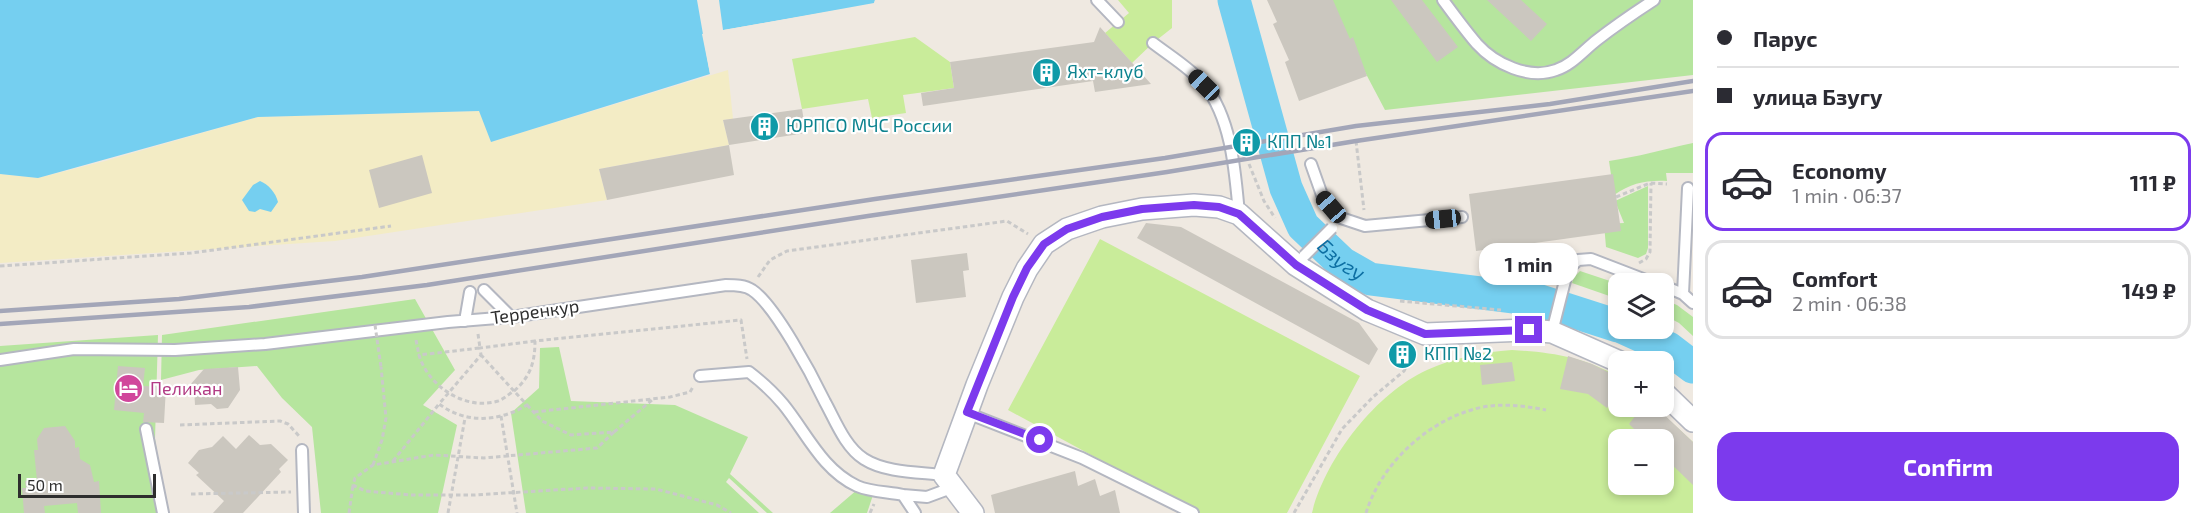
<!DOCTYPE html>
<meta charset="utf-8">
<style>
:root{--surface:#fff;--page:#f2f2f3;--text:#2b2b33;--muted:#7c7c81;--line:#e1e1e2;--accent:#7c3aed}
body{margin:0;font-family:"Exo 2",sans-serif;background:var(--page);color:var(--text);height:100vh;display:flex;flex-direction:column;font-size:22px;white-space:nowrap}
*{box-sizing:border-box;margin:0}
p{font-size:20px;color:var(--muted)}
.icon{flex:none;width:33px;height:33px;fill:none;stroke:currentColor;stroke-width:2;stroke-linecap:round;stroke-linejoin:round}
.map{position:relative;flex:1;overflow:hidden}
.details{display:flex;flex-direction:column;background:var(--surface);width:510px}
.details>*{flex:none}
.hud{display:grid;align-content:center;height:132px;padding:0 24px;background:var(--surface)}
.fabs{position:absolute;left:1608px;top:273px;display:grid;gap:12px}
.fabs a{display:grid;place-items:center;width:66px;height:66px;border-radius:12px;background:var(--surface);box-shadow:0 3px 9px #0003;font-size:30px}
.scale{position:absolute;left:18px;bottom:15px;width:138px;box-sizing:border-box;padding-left:6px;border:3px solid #2e2e2e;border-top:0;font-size:16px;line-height:21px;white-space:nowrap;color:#2e2e2e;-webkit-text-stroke:4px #fff;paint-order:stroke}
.end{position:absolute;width:27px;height:27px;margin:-14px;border:8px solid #7c3aed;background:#fff;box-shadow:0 0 0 3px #fff}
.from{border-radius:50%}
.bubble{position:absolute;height:42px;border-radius:18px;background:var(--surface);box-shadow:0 3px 9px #0003;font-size:20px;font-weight:700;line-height:42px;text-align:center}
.car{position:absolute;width:18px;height:36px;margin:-18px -9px;border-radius:8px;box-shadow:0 0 4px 2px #0007;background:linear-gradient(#222 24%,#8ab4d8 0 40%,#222 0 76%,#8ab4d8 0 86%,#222 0)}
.hud b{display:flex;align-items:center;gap:21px;height:57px;font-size:22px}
.hud b+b{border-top:2px solid var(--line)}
.hud i{width:15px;height:15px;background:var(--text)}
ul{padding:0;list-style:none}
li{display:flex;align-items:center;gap:18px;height:99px;margin:0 12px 9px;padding:0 12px;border:3px solid var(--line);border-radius:18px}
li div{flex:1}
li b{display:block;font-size:22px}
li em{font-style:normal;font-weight:700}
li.selected{border-color:var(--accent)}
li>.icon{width:54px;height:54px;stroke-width:1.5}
.primary-button{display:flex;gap:12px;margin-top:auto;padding:12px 24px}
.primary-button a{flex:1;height:69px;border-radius:18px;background:var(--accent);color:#fff;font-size:24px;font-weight:700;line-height:69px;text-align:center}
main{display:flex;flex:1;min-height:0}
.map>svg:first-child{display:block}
</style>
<main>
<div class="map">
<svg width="1693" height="513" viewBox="0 0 1693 513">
<rect width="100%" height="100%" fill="#efe9e1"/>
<!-- green -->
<path fill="#b6e59e" d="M1327 0H1693V75L1385 110Z
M1693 143V173H1666L1667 181C1646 180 1632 183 1614 195L1609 161C1637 157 1665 149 1693 143Z
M1648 186V248L1646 254 1638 258 1606 247 1604 224 1624 223 1615 201Z
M1580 271 1619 284 1618 299 1572 283 1574 277Z
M415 299 455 370 423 405 457 425 438 513H321L312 427 282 398 257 366 199 370 161 380 162 335Z
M1664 300 1677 305 1693 317V336L1679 323 1664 315Z
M158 335 155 439 167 513H0V346Z
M559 347 571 401 675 405 748 437 730 474 773 513H767L729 478 726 482 759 513H526L511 413 539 388 540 348Z
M858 489 874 492 867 513H830Z"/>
<!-- sand -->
<path fill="#f3ecc5" d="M728 70 733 119 723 120 729 145 599 169 607 200 335 241 0 263V174L38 178 105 161 258 117 480 111 491 142Z"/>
<!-- pitch -->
<path fill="#c9ec9a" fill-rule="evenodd" d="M1118 0H1172V28L1153 43 1132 63 1105 33 1129 13Z
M915 37 950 62 954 88 903 95 906 113 872 118 868 99 802 109 792 59Z
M1100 239 1360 376 1287 513H1198L1008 410Z
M1512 350C1549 352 1586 357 1618 377V406L1655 407 1693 442V513H1312C1325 459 1376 393 1427 370 1454 358 1482 352 1512 350ZM1618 440H1664V484H1618Z"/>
<!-- water -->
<path fill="#75cff0" d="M0 0H875L874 3 702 34 710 74 491 142 479 111 258 117 38 178 0 174Z
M260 181C268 184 276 193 278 202L271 212 260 209 255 212 249 211 242 200 253 185Z"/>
<!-- pier -->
<path fill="#efe9e1" d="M697 0H719L723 30 874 4 875 0H878L875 6 705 37 713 74H710Z"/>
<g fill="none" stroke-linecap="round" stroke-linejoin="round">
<!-- river -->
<g stroke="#75cff0" stroke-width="33">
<path id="s1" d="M1234 0 1286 188 1303 226 1342 263 1370 279 1537 300 1618 326"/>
<path d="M1624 328 1668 348 1693 367"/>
</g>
</g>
<!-- building -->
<path fill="#cbc7bf" d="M1267 0H1333L1350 39 1353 37 1367 76 1299 101 1285 62 1289 60 1273 24 1277 22Z
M1391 0H1422L1458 47 1437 62Z
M1487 0H1521L1547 24 1531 41Z
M1100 27 1151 84 1095 92 1093 81 923 106 921 93 954 88 950 62 1094 42Z
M802 109 806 133 729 145 723 120Z
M729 145 734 175 607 200 599 169Z
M422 155 432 193 379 208 369 170Z
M1613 174 1621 231 1476 251 1469 194Z
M1146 223 1181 227 1359 323 1378 349 1369 365 1137 238Z
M967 253 969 270 963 271 966 297 916 303 911 260Z
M1568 356 1592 364 1618 377V390L1607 408 1588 394 1560 389Z
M1512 362 1515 381 1482 385 1480 365Z
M118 366 145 368 143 386 166 387 164 423 143 422 144 413 114 410Z
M238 367 240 390 228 408 217 409 211 404 195 405 194 388 190 385 204 369Z
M1643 406H1655L1693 442V485L1664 457V440H1645L1629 424Z
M65 426 75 441V448L79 447 80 459 90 465 94 482 99 481 101 513H78L77 503 44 506 45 513H24L22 488H26L25 481H37L34 450H38L37 439 44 428Z
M249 435 260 445 271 444 288 460 279 469 281 472 243 513H213L224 501 196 475 199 473 188 463 199 450 212 447 223 436 236 449Z
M1075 471 1078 486 1095 479 1100 496 1115 490 1120 513H995L991 495Z"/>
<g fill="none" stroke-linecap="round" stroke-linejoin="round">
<defs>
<path id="lane" d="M1097 0 1118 22
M1443 0C1454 15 1465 30 1477 44 1495 64 1529 80 1556 70 1572 65 1584 50 1597 40 1615 26 1634 13 1654 0
M1153 43C1170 56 1190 68 1204 84 1232 120 1235 171 1239 214
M1311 164 1322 195 1341 218 1365 226 1462 217
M1664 286 1683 294 1693 303
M484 290 511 317
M1683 294 1688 188
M465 321 470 292
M1552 332 1568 269 1578 260 1591 259 1656 284
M0 360 74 349 175 350 265 344 448 322 511 317 726 285C735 285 745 285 752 290 775 305 812 375 825 402 835 420 845 447 864 459 886 473 919 472 944 475
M700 376 749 372C762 382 773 392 783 404 806 432 822 470 857 486 870 492 889 492 903 495L915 513
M967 413 1082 458 1193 513
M146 429 163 513
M302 450 304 513
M903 495 927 497 954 487"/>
<path id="street" d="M1664 393 1693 421
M973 513 944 475 977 385 1013 297 1027 269 1044 244 1067 229 1102 217 1142 209 1194 205 1219 207 1239 214 1296 265 1367 310 1425 334 1529 330 1552 332 1620 362"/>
</defs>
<!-- lane casing -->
<use href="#lane" stroke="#b4b7c1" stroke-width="14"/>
<!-- street casing -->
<use href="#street" stroke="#b4b7c1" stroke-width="24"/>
<!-- path -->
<path stroke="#c9c9c9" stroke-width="3" stroke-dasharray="4.5 3" stroke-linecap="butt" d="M1356 141 1364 210
M1249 164 1264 201 1275 218
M1616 197 1650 183 1667 184
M1548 254 1567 250
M1639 263 1646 259 1650 252 1651 183
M0 266 191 253 391 226
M758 277 770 260 787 251 1007 221 1028 234
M1400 301 1501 310
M478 334 480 348 419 355C428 386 465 411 498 401 504 399 509 394 514 391L481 355
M416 340 419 355
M535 341 480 348 481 355 439 404C466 424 499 422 527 405L514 391C530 377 535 363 535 341L741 320 747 359
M527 405 542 421 571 435 614 432 597 448 484 458 434 455 373 465 355 478 353 485 365 491 411 495H474L587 488 656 489 717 505 731 513
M534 412 670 397 690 392 693 387
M501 416 517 513
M180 425 280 421 288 424 300 437
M614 432 652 400
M393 461 439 404
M373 465 382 440 386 418 381 367
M191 494 291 492
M349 513 353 485
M448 513 465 418
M870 513 874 504
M1294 513 1342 429 1373 397 1404 371 1415 351
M1366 513C1380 467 1422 426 1468 411 1494 402 1520 405 1546 410"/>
<!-- lane -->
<use href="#lane" stroke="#fff" stroke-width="10"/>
<!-- street -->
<use href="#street" stroke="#fff" stroke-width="21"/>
<!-- rail -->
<path stroke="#a3a6b8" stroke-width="4.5" d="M0 311 179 299 362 277 875 199 1165 158 1356 126 1550 104 1693 81
M0 324 249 307 427 285 868 216 1167 172 1356 141 1693 91"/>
<defs>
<path id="lane-bridge" d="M1304 256 1332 228"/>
</defs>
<!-- lane-bridge casing -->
<use href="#lane-bridge" stroke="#b4b7c1" stroke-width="14" stroke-linecap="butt"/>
<!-- path-bridge -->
<path stroke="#c9c9c9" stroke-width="3" stroke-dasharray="4.5 3" stroke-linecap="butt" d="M375 325 381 367"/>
<!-- lane-bridge -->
<use href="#lane-bridge" stroke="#fff" stroke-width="10"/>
</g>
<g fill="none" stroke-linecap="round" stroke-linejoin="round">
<!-- route -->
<path stroke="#7c3aed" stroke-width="8" d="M1040 440 967 412 1013 297 1027 268 1044 244 1067 229 1102 217 1142 209 1194 205 1219 207 1239 214 1296 265 1367 310 1425 334 1529 330"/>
</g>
<!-- icons -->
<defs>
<symbol id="building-disc" viewBox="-11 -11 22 22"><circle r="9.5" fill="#0f9aa8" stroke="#fff"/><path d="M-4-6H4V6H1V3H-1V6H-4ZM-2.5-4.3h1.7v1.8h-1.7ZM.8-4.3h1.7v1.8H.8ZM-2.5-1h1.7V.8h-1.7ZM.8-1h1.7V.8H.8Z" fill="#fff"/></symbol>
<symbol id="hotel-disc" viewBox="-11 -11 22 22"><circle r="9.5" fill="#d1479c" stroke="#fff"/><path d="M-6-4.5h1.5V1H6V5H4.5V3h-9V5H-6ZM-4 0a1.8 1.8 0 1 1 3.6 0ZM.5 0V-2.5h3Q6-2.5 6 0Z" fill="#fff"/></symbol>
</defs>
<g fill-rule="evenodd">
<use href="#building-disc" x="1030" y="56" width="33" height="33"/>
<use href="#building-disc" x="748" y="110" width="33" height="33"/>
<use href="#building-disc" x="1230" y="126" width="33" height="33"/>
<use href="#building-disc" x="1386" y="338" width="33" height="33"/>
<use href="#hotel-disc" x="112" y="372" width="33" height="33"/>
</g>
<g text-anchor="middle" stroke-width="4.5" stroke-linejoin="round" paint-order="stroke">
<!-- culture labels -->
<g font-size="18" fill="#0d838f" stroke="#fff" text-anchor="start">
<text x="1067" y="78">Яхт-клуб</text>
<text x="786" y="132">ЮРПСО МЧС России</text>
<text x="1267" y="148">КПП №1</text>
<text x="1424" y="360">КПП №2</text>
</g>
<!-- street labels -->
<g font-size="18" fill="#2e2e2e" stroke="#fff">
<text transform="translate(535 312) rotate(-8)" y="6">Терренкур</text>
</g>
<!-- hotel labels -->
<g font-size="18" fill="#b23c85" stroke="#fff" text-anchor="start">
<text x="150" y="395">Пеликан</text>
</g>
<!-- water labels -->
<g font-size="20" font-style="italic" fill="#0d6fa3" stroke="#fff">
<text dy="7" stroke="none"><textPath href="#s1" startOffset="288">Бзугу</textPath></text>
</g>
</g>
</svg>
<div class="fabs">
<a><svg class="icon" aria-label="layers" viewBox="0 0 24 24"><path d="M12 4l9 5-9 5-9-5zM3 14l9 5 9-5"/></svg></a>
<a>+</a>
<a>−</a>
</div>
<div class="scale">50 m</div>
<i class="end from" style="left:1040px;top:440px"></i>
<i class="end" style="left:1529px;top:330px"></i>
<div class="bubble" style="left:1479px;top:243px;width:99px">1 min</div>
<i class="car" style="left:1204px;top:85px;rotate:314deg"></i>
<i class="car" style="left:1331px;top:207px;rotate:319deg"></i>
<i class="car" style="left:1443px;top:219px;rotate:264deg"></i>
</div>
<section class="details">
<div class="hud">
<b><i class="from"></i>Парус</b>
<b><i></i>улица Бзугу</b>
</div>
<ul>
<li class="selected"><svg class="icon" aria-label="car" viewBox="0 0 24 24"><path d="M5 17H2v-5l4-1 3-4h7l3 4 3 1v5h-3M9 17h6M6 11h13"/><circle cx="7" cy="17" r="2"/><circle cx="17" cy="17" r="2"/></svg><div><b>Economy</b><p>1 min · 06:37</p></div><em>111 ₽</em></li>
<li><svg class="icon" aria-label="car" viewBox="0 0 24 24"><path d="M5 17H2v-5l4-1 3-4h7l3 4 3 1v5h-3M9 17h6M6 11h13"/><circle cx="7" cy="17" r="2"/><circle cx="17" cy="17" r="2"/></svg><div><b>Comfort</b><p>2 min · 06:38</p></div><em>149 ₽</em></li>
</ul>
<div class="primary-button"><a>Confirm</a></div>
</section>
</main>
